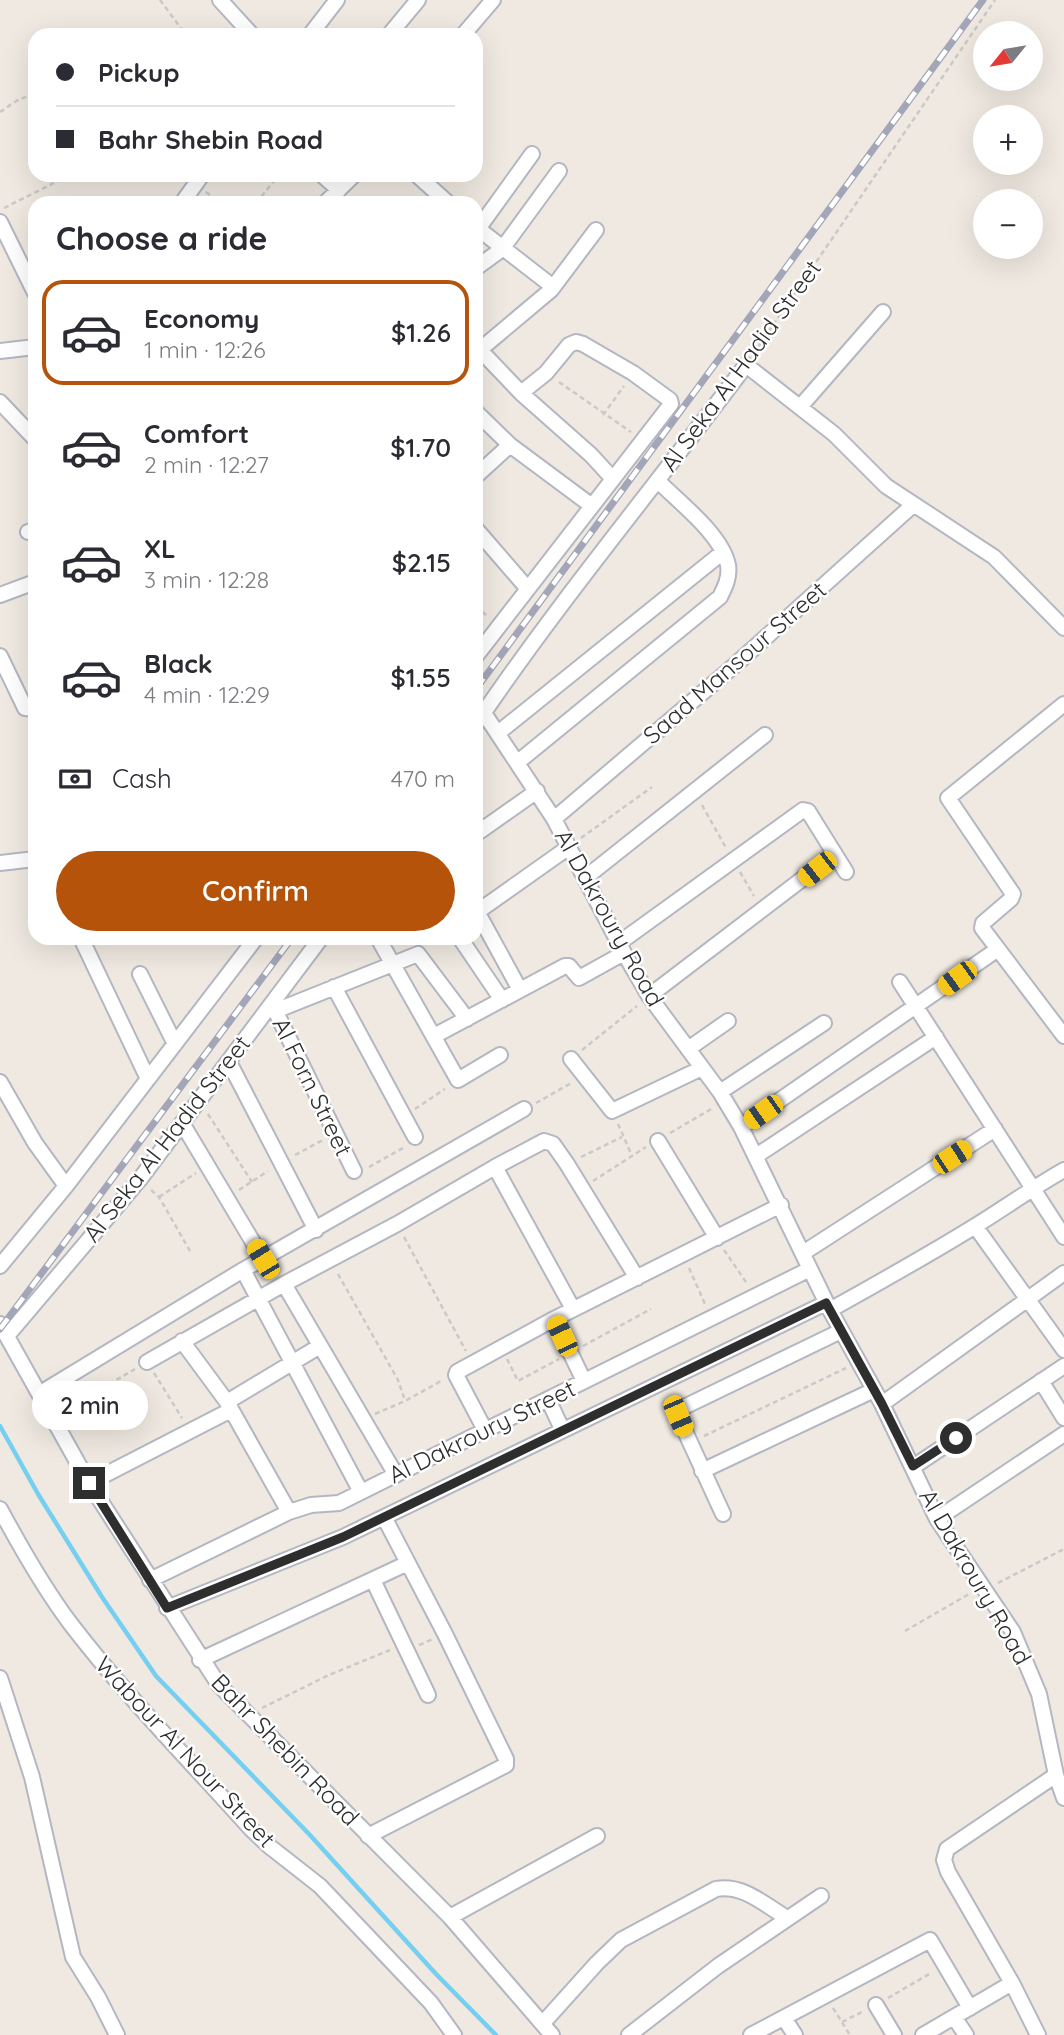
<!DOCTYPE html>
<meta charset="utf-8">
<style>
:root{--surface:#fff;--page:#f7f7f7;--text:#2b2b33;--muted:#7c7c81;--line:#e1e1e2;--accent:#b45309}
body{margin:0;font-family:Quicksand,sans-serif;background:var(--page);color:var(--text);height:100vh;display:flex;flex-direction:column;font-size:26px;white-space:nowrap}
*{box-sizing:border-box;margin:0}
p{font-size:23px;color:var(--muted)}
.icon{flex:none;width:38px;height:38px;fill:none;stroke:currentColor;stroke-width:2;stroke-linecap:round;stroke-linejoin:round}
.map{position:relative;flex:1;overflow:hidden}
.side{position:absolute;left:28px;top:196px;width:455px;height:749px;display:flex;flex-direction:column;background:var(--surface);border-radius:21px;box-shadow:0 7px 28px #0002}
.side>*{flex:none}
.hud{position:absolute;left:28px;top:28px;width:455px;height:154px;border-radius:21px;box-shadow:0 7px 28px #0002;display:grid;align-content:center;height:154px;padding:0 28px;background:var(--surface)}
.needle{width:46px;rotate:240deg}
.tools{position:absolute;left:973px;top:21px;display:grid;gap:14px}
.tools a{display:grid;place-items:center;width:70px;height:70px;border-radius:50%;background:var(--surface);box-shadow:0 7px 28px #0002;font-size:35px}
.end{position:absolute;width:32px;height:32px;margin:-16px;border:9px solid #2e2e2e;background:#fff;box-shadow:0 0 0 4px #fff}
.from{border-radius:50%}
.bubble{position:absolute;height:49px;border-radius:24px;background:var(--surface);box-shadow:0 7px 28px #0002;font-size:23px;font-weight:600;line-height:49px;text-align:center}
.car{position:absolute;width:21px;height:42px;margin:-21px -10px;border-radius:9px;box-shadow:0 0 5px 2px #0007;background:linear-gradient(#f5c518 24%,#345 0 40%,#f5c518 0 76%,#345 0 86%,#f5c518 0)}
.hud b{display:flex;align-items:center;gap:24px;height:66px;font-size:26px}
.hud b+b{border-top:2px solid var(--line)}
.hud i{width:18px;height:18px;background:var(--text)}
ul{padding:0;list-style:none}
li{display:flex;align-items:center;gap:21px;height:105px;margin:0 14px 10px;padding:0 14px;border:4px solid transparent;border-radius:21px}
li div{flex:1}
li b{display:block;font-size:26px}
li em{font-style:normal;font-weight:600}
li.active{border-color:var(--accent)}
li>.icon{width:63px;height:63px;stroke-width:1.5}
h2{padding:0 28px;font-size:32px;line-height:84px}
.pay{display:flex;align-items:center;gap:18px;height:77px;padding:0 28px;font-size:26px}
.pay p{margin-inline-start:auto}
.button{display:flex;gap:14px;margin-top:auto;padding:14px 28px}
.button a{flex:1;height:80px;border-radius:42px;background:var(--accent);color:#fff;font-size:28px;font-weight:600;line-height:80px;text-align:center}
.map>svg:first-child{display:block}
</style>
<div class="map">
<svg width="1064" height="2035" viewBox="0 0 1064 2035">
<rect width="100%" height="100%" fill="#efe9e1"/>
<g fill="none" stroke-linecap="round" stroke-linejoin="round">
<!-- stream -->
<path stroke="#75cff0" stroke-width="4.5" d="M0 1426 38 1494 102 1597 156 1676 309 1834 436 1974 496 2035"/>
<defs>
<path id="street" d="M220 0 252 35
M310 35 337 0
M389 35 418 0
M463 35 493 0
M322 175 339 190
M417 175 448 203
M182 203 202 175
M325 203 354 175
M0 222 35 293
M476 227 552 286
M478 229 532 154
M476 268 502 249 559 171
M480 350 521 393 591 455 613 479
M0 351 35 347
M476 353 551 290 596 230
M0 402 35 439
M800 407 883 312
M476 412 510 445 592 506
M476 476 510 445
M476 529 528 589
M28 532 35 530
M0 595 35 582
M0 656 25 708 35 709
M476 656 671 404 670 400 633 373 583 344 576 342 569 345 546 373 521 393
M1064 704 948 798 1013 894 1011 899 983 923 982 928 1064 1036
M484 713 554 819 624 953 649 996 720 1092 741 1127 830 1310 882 1404 937 1519 1013 1632 1039 1694 1056 1775 1064 1798
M476 724C560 600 656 485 746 365L834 434 886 486 994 557 1064 628
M498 733 723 552
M518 762 720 597C725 587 730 577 728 565 722 535 680 503 659 482
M554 819 735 665 913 505
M476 834 537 791
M0 863 35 859
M585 878 765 735
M81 938 148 1079
M378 938 458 1080 500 1055
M460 938 502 1000
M619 943 803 810 808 811 846 872
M140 974 175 1044
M900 982 1064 1237
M334 987 415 1137
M520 990 479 915 480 910 569 847
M649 996 835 854
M272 1004 354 1171
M275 1011 418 954 467 1019
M434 1036 565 966H569L579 978 624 953
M688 1049 728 1021
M571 1059 612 1111 702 1068
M229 1062 316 1230
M0 1082 35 1143 66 1186
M720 1092 824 1023
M182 1123 263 1259
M741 1127 998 949
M658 1141 717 1238
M756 1156 936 1037
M495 1167 573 1309
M975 1226 1064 1350
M803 1253 995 1129
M0 1266 66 1186 256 938
M243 1270 361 1492
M284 1284 396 1475
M830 1310C878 1283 925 1257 972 1228 1003 1209 1032 1188 1064 1170
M554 1319 584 1381
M0 1324 89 1483 219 1685 450 1917 552 2035
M7 1336 140 1179 321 938
M182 1341 227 1402 289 1512
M147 1362 284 1284 397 1224 495 1167 544 1141 553 1144 567 1164 637 1278
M1041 1381 1064 1418
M39 1394 243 1270 524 1109
M548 1399 562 1429
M227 1402 320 1346
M882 1404 1064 1273
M485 1430 456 1375 457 1372 554 1319 781 1205
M913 1467 1064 1366
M702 1471 874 1390
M89 1483 231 1410
M0 1509C21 1548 43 1587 70 1623 125 1695 190 1761 251 1829L269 1846 320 1886 431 2003 454 2035
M723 1514 678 1416 684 1407 841 1331
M937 1519 1064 1434
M150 1580 289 1512 311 1505 339 1503 810 1269
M373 1580 428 1695
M167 1608 343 1537 826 1303
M200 1660 408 1563
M0 1678 32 1777 73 1957 98 1997 117 2035
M368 1836 506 1765V1759L445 1634 384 1517
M450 1917 597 1836
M876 2005 894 2035
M954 2017 966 2035
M784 2018 795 2035
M543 2023 597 1963 621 1940 716 1889C743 1884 765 1905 787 1918
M629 2035 718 1966 821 1896
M751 2035 930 1940 970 2008
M923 2035 1012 1983
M1038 2035 1012 1983 948 1872 944 1860 947 1849 1056 1775"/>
</defs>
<!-- street casing -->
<use href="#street" stroke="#b4b7c1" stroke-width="18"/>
<!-- path -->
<path stroke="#c9c9c9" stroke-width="2.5" stroke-dasharray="5 3.5" stroke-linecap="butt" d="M160 0 186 35
M0 112C10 106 23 93 35 98
M206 192 221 203
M256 203 279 175
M4 208 70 175
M754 353 995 0
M559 382 631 432
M603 415 624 386
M476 606 488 617
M702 805 726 848
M581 838 652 787
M740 872 754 896
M582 1050 637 1006
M536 1103 573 1082
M415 1109 445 1089
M208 1114 252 1182
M618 1124 632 1156
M670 1133 713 1108
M295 1155 323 1140
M581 1157 622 1137
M369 1167 403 1148
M593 1181 646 1147
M151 1190 159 1197 190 1251
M239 1190 268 1171
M159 1197 196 1173
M404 1237 466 1351
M724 1250 748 1285
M689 1268 705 1304
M338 1274 398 1380 405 1401
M583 1346 651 1309
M507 1359 518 1381 559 1359
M154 1373 182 1418
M65 1410 135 1369
M375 1414 405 1401 441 1381
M704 1436 846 1368
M998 1583 1064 1549
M905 1631 969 1594
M419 1645 433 1639
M262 1708 329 1675 390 1650
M888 1998 931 1973
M833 2008 850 2035
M842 2022 864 2011"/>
<!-- street -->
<use href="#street" stroke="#fff" stroke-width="14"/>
<defs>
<path id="rail" d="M476 689 983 0
M0 1329 292 938"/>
</defs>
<!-- rail casing -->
<use href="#rail" stroke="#a3a6b8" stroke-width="7"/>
<!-- rail -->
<use href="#rail" stroke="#fff" stroke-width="4.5" stroke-dasharray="13" stroke-linecap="butt"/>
</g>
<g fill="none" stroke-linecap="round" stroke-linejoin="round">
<!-- route -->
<path stroke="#2e2e2e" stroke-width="9" d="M89 1483 167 1608 343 1537 826 1303 882 1404 913 1466 956 1438"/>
</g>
<g text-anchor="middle" stroke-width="5" stroke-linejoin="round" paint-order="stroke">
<!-- street labels -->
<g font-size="24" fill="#2e2e2e" stroke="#fff">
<text transform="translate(741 366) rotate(-54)" y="8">Al Seka Al Hadid Street</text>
<text transform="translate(735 663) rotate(-41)" y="8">Saad Mansour Street</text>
<text transform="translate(609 918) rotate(61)" y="8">Al Dakroury Road</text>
<text transform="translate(312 1087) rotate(64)" y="8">Al Forn Street</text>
<text transform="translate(167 1139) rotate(-52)" y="8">Al Seka Al Hadid Street</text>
<text transform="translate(482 1432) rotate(-26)" y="8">Al Dakroury Street</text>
<text transform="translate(975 1577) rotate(60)" y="8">Al Dakroury Road</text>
<text transform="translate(285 1750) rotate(46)" y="8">Bahr Shebin Road</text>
<text transform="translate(185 1752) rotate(47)" y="8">Wabour Al Nour Street</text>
</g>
</g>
</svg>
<div class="tools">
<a><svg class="needle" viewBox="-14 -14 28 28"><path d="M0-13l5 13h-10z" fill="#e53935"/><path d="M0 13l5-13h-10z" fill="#7c7c81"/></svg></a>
<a>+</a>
<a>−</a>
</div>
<i class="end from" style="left:956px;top:1438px"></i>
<i class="end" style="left:89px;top:1483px"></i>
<div class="bubble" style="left:32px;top:1381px;width:116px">2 min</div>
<i class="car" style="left:817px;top:869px;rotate:232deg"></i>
<i class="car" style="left:957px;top:978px;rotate:234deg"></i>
<i class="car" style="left:763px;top:1112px;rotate:235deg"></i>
<i class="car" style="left:952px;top:1157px;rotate:57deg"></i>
<i class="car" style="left:263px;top:1259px;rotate:329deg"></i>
<i class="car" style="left:562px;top:1336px;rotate:335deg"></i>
<i class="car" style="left:678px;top:1416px;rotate:157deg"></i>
<div class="hud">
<b><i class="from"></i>Pickup</b>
<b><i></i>Bahr Shebin Road</b>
</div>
<section class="side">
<h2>Choose a ride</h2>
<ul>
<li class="active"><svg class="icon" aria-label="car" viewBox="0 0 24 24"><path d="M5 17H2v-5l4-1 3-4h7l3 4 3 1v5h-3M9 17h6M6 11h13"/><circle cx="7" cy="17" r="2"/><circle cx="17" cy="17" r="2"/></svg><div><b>Economy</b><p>1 min · 12:26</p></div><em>$1.26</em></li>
<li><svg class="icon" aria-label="car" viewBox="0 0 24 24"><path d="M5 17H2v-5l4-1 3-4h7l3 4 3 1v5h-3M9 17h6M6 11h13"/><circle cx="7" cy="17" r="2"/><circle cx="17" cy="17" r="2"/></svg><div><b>Comfort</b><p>2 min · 12:27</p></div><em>$1.70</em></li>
<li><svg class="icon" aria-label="car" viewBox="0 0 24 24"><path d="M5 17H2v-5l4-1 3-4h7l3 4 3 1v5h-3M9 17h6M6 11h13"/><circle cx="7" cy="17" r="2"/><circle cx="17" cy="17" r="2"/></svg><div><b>XL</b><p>3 min · 12:28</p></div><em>$2.15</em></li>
<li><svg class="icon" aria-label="car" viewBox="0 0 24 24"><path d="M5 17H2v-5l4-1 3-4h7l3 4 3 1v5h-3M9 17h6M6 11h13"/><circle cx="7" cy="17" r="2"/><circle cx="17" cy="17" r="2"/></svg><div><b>Black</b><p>4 min · 12:29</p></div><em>$1.55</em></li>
</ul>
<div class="pay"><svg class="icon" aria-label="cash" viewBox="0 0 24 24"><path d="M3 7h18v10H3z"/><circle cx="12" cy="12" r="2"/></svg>Cash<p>470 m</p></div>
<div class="button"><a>Confirm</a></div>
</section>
</div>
